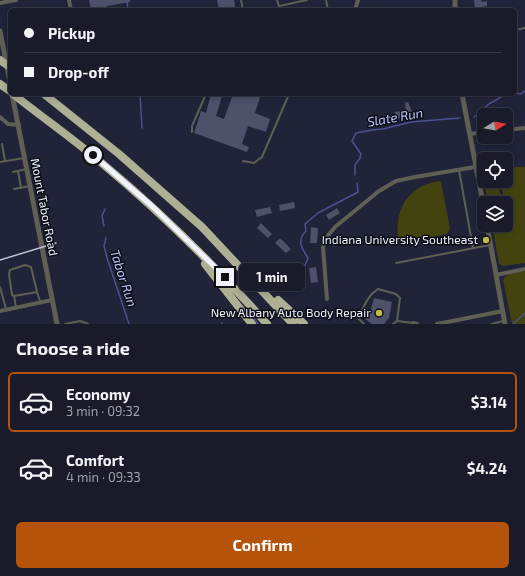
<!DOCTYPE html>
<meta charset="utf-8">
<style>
:root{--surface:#191a2a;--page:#262736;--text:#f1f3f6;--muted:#9fa1a8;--line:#373847;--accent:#b45309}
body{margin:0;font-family:"Exo 2",sans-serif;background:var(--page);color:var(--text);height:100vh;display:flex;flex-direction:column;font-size:15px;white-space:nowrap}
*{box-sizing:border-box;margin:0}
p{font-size:13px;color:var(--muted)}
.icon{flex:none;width:22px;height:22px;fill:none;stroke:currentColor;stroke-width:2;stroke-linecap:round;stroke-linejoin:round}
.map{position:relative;height:324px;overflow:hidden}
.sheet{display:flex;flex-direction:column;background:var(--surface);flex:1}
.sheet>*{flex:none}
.banner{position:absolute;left:8px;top:8px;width:509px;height:88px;border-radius:6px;box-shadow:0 2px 6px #0003,0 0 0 1px var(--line);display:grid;align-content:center;height:88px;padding:0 16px;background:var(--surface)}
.needle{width:26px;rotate:79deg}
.buttons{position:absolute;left:477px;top:108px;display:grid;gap:8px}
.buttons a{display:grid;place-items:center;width:36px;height:36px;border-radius:6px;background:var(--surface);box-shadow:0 2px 6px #0003,0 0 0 1px var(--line);font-size:20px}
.end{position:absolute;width:18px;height:18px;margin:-9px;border:5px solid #f0f3fe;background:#111;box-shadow:0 0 0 2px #111}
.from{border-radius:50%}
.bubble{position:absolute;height:28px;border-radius:6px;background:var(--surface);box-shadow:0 2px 6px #0003,0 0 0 1px var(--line);font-size:13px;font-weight:700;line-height:28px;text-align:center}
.banner b{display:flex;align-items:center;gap:14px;height:38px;font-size:15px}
.banner b+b{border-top:1px solid var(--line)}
.banner i{width:10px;height:10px;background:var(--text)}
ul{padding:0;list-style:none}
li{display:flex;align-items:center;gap:12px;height:60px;margin:0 8px 6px;padding:0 8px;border:2px solid transparent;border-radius:6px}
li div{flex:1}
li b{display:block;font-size:15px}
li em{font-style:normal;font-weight:700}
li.current{border-color:var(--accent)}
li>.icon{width:36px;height:36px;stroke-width:1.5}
h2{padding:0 16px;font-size:18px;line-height:48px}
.cta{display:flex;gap:8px;margin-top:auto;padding:8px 16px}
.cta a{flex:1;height:46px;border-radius:6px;background:var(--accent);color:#fff;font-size:16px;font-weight:700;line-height:46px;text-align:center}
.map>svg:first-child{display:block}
</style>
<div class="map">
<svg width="525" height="324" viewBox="0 0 525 324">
<rect width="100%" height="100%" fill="#212338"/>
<!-- green -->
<path fill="#434310" d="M517 167H525V263L503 266 499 264 492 225H506V203H488L484 181H495L496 187 499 189 502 199H504L500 181H506V168Z
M441 181 450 229 447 234 399 244C393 212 406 185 441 181Z
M525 271V324H512L503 280C508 272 516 273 525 271Z"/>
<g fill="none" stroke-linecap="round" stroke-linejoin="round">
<!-- stream -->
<path stroke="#4c5191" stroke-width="1.5" d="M127 0 128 10
M515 93 521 94 525 91
M140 94 142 128
M474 117 489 104 506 94
M355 175V165L360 158 361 154 352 141 356 133 372 130 383 129 411 122 460 118
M104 226 102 216 105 209
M106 238 104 246 107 258 129 324
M296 278 304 268 308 258C302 248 296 241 306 231L305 224 318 213 358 192 357 183
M254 318 258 324
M222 323V324
M513 324 525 313"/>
</g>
<!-- building -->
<path fill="#4e5169" d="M89 0H130V2L107 6V10H91Z
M217 0H234L236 10H219Z
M474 0H481L482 2 487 1V6L482 7 483 10H475Z
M211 94 222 96 216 116 224 119 233 94H261L255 113 270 119 266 132 248 126 242 144 249 147 247 152 194 133 201 111 206 113Z
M408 102 412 112 409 113 410 116 396 119 395 112 406 110 405 103Z
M294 202 295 208 280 211 279 205Z
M270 207 272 213 257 217 255 210Z
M337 208 340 213 329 220 326 215Z
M261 223 272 234 268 238 257 228Z
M311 227 318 228 317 243H310Z
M280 238 291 249 286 253 275 243Z
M316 267 318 282 311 283 309 268Z
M374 298 392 302 389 318 384 324H372L364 318 371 309Z"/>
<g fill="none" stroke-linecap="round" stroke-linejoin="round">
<!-- service -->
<path stroke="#5f5f54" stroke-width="2" d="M241 0 243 10
M277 0 280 10
M326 0 328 10
M279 6 307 0
M515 30 525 28
M192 132V126L206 94
M2 144 5 161
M243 161 254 163 262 157 289 94
M0 162 24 158
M459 170 473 248
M18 171 21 188
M13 172 27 169
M14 189 30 186
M396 263 490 245
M0 287 6 309
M14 296 12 295 9 274 10 270 25 265 31 267 37 292
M16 307 14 296 37 292 40 301
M397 321 413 323
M65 324 80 321 88 324
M364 324 358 318C365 306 366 297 378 289L396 294 400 298 397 321 393 324
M492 324 503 321"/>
<!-- minor -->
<path stroke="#5f5f54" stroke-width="4" d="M69 0 71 10
M0 3 16 0
M355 10 358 0
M0 117 8 124 19 125
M506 130 525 128
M470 134 484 132
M496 275 525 269
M327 299 323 247 326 238 335 227 379 191 396 181 415 177 475 167
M0 311 52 300
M413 323 417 324
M437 324 503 311"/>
<!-- tertiary -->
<path stroke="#5f5f54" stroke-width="5" d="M455 10V0
M0 31 10 82
M12 94 57 324
M462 94 484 208
M487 225 505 324"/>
<!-- motorway -->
<path stroke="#aeb094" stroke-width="8" d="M0 60 10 67
M0 84 10 91
M13 94C43 118 75 140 104 165 163 214 216 267 267 324
M44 94 119 154 202 227 293 324
M205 264 252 324
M278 300 304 324"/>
<!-- rail -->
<path stroke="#bfc2cf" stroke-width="1.5" d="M0 260 56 243"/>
</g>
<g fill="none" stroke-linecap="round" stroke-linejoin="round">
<!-- route -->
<path stroke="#f0f3fe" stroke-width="5" d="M93 155 153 207 225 277"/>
</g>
<!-- markers -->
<g fill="#bfbe42" stroke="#0c0e17" stroke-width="1.5">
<circle cx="486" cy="240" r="4"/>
<circle cx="379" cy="313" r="4"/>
</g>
<g text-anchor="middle" stroke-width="3" stroke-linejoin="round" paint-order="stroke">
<!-- street labels -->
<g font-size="12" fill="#f0f3fe" stroke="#0c0e17">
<text transform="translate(44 207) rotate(79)" y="4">Mount Tabor Road</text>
</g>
<!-- poi labels -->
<g font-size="12" fill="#f0f3fe" stroke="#0c0e17" text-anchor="end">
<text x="478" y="244">Indiana University Southeast</text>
<text x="371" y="317">New Albany Auto Body Repair</text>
</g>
<!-- water labels -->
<g font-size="13" font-style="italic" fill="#bdc6fe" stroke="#0c0e17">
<text transform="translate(395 117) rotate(-10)" y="5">Slate Run</text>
<text transform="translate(124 278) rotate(72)" y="5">Tabor Run</text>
</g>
</g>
</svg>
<div class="buttons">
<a><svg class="needle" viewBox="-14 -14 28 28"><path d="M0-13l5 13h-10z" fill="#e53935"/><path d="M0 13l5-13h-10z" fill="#9fa1a8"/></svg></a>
<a><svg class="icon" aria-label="locate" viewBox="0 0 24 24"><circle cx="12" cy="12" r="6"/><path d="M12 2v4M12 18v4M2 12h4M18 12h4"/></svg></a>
<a><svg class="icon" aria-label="layers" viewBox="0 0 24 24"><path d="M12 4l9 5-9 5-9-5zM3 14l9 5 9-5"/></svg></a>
</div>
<i class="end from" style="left:93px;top:155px"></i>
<i class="end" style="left:225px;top:277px"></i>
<div class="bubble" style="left:239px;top:263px;width:66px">1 min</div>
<div class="banner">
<b><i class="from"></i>Pickup</b>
<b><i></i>Drop-off</b>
</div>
</div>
<section class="sheet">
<h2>Choose a ride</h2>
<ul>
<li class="current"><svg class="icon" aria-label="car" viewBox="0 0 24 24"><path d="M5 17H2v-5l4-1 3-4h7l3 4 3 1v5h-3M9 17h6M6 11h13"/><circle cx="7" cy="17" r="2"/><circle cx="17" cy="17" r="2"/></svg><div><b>Economy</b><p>3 min · 09:32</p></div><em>$3.14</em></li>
<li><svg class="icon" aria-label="car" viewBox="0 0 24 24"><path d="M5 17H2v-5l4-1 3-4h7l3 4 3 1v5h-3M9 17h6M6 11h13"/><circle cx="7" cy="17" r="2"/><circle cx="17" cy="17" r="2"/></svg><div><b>Comfort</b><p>4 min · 09:33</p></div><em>$4.24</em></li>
</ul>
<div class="cta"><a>Confirm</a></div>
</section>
